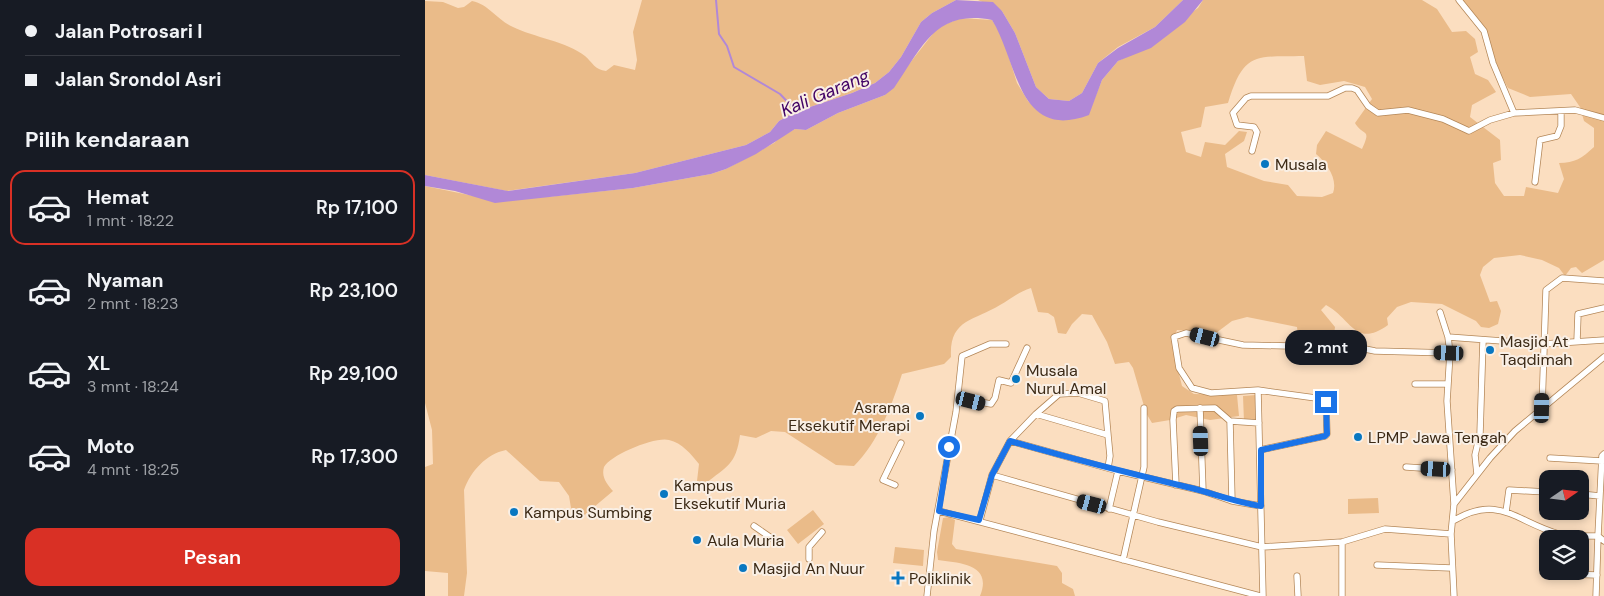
<!DOCTYPE html>
<html lang="id">
<meta charset="utf-8">
<style>
:root{--surface:#171b24;--page:#242831;--text:#f1f3f6;--muted:#9ea1a6;--line:#363941;--accent:#d93025}
body{margin:0;font-family:"DM Sans",sans-serif;background:var(--page);color:var(--text);height:100vh;display:flex;flex-direction:column;font-size:19px;white-space:nowrap}
*{box-sizing:border-box;margin:0}
p{font-size:16px;color:var(--muted)}
.icon{flex:none;width:28px;height:28px;fill:none;stroke:currentColor;stroke-width:2;stroke-linecap:round;stroke-linejoin:round}
.map{position:relative;flex:1;overflow:hidden}
.panel{display:flex;flex-direction:column;background:var(--surface);width:425px}
.panel>*{flex:none}
.guide{display:grid;align-content:center;height:110px;padding:0 25px;background:var(--surface)}
.needle{width:32px;rotate:76deg}
.fabs{position:absolute;left:1114px;top:470px;display:grid;gap:10px}
.fabs a{display:grid;place-items:center;width:50px;height:50px;border-radius:10px;background:var(--surface);box-shadow:0 2px 8px #0003;font-size:25px}
.end{position:absolute;width:22px;height:22px;margin:-11px;border:6px solid #1a73e8;background:#fff;box-shadow:0 0 0 2px #fff}
.from{border-radius:50%}
.bubble{position:absolute;height:35px;border-radius:15px;background:var(--surface);box-shadow:0 2px 8px #0003;font-size:16px;font-weight:600;line-height:35px;text-align:center}
.car{position:absolute;width:15px;height:30px;margin:-15px -8px;border-radius:6px;box-shadow:0 0 4px 1px #0007;background:linear-gradient(#222 24%,#8ab4d8 0 40%,#222 0 76%,#8ab4d8 0 86%,#222 0)}
.guide b{display:flex;align-items:center;gap:18px;height:48px;font-size:19px}
.guide b+b{border-top:1px solid var(--line)}
.guide i{width:12px;height:12px;background:var(--text)}
ul{padding:0;list-style:none}
li{display:flex;align-items:center;gap:15px;height:75px;margin:0 10px 8px;padding:0 15px;border:2px solid transparent;border-radius:15px}
li div{flex:1}
li b{display:block;font-size:19px}
li em{font-style:normal;font-weight:600}
li.on{border-color:var(--accent)}
li>.icon{width:45px;height:45px;stroke-width:1.5}
h2{padding:0 25px;font-size:22px;line-height:60px}
.action{display:flex;gap:10px;margin-top:auto;padding:10px 25px}
.action a{flex:1;height:58px;border-radius:15px;background:var(--accent);color:#fff;font-size:20px;font-weight:600;line-height:58px;text-align:center}
main{display:flex;flex:1;min-height:0}
.map>svg:first-child{display:block}
</style>
<main>
<section class="panel">
<div class="guide">
<b><i class="from"></i>Jalan Potrosari I</b>
<b><i></i>Jalan Srondol Asri</b>
</div>
<h2>Pilih kendaraan</h2>
<ul>
<li class="on"><svg class="icon" aria-label="car" viewBox="0 0 24 24"><path d="M5 17H2v-5l4-1 3-4h7l3 4 3 1v5h-3M9 17h6M6 11h13"/><circle cx="7" cy="17" r="2"/><circle cx="17" cy="17" r="2"/></svg><div><b>Hemat</b><p>1 mnt · 18:22</p></div><em>Rp 17,100</em></li>
<li><svg class="icon" aria-label="car" viewBox="0 0 24 24"><path d="M5 17H2v-5l4-1 3-4h7l3 4 3 1v5h-3M9 17h6M6 11h13"/><circle cx="7" cy="17" r="2"/><circle cx="17" cy="17" r="2"/></svg><div><b>Nyaman</b><p>2 mnt · 18:23</p></div><em>Rp 23,100</em></li>
<li><svg class="icon" aria-label="car" viewBox="0 0 24 24"><path d="M5 17H2v-5l4-1 3-4h7l3 4 3 1v5h-3M9 17h6M6 11h13"/><circle cx="7" cy="17" r="2"/><circle cx="17" cy="17" r="2"/></svg><div><b>XL</b><p>3 mnt · 18:24</p></div><em>Rp 29,100</em></li>
<li><svg class="icon" aria-label="car" viewBox="0 0 24 24"><path d="M5 17H2v-5l4-1 3-4h7l3 4 3 1v5h-3M9 17h6M6 11h13"/><circle cx="7" cy="17" r="2"/><circle cx="17" cy="17" r="2"/></svg><div><b>Moto</b><p>4 mnt · 18:25</p></div><em>Rp 17,300</em></li>
</ul>
<div class="action"><a>Pesan</a></div>
</section>
<div class="map">
<svg width="1179" height="596" viewBox="0 0 1179 596">
<rect width="100%" height="100%" fill="#fbdec0"/>
<!-- green -->
<path fill="#eabb89" fill-rule="evenodd" d="M217 0H531L507 13 496 22 476 57 464 72 450 83 427 93 370 112 354 121 345 132 321 145 210 173 82 191 0 175V1L18 2 33 8 39 7 47 1C65 5 72 20 88 27 108 37 143 42 160 56 167 62 170 70 181 71L189 65 210 70 212 60 208 32Z
M553 0H758L730 27 693 47 673 63 657 93 644 101 624 99 611 87 590 33 577 11Z
M778 0H997L1012 9 1027 32 1041 31 1050 39 1053 52 1045 57 1050 74 1063 80 1071 92 1047 105 1045 117 1075 140 1076 160 1068 163 1070 183 1079 196H1099L1101 187 1133 193 1139 179 1134 163C1150 163 1157 158 1169 147V128L1159 121 1155 107 1146 94 1105 97 1083 88 1070 63 1061 31 1036 0H1179V260L1157 273 1151 267 1146 268 1140 276 1134 268 1117 260 1095 255 1069 258 1058 267 1055 275 1065 302 1072 301 1076 311 1073 324 1064 328 1056 327 1051 321 1017 304 986 302 972 307 962 318 963 325C930 349 926 318 901 305L896 310 910 327 909 335H898L893 331 877 339 873 336 872 327 822 317 807 321 791 333 752 330C744 347 753 368 757 386L769 394 812 395 814 416 785 420 761 415 745 420 727 423 721 413 708 368 704 362 690 364 682 342 667 315 657 314 647 324 641 334 633 333 629 317 623 313 613 312 606 288C593 292 586 299 575 305 549 321 524 319 526 357L519 364 477 374C466 407 454 441 429 466L411 465 360 432 346 431 331 438 315 435C311 465 302 466 280 484L272 481 274 464C266 454 257 443 244 440 231 436 185 455 179 467 176 477 182 484 188 491L156 518 147 514 144 496 134 482 115 481 81 450C61 454 46 471 39 490L42 573 39 596H23V573L0 571V467L8 464 7 430 0 403V186L49 196 122 197 208 188 286 174 301 169 349 143 354 138 370 129 381 130 413 113 460 95 513 27 536 18 567 20 577 35 592 83 603 101 616 113 663 115 677 80 693 61 709 53 773 8ZM879 56 882 81 895 85 919 81 940 87 947 99 930 123C938 137 947 127 937 149L901 131 892 145 891 154C902 163 913 179 908 193L897 197 872 196 863 185 839 181 802 167 800 154 819 141 822 132 814 131 800 145 780 142 776 157 761 152 756 132 776 127 780 107 803 103C819 51 830 57 879 56Z
M831 395 832 421 819 422 818 396Z
M953 498 954 513 923 514V499Z
M388 510 399 524 373 544 362 530Z
M524 517 530 520 527 544 531 549 632 566 637 573V583L648 589 650 596H555C568 564 535 563 513 560L512 552 518 518Z
M470 547 499 550 498 566 468 563Z"/>
<!-- water -->
<path fill="#b188d7" d="M531 0 568 2 577 11 590 33 611 87 624 99 644 101 657 93 673 63 693 48 730 27 758 0H778L760 22 726 48 693 61 677 80 664 115C592 142 593 61 567 20 510 9 497 48 469 88L460 95 413 113 381 130 370 129 331 154 301 169 286 174 208 188 70 203 30 191 0 186V175L83 191 210 173 321 145 345 132 354 121 370 112 427 93 450 83 464 72 476 57 496 22 507 13Z"/>
<g fill="none" stroke-linecap="round" stroke-linejoin="round">
<!-- stream -->
<path stroke="#b188d7" stroke-width="2" d="M291 0 294 34 302 46 309 67 355 94 373 113"/>
<defs>
<path id="minor" d="M1034 0 1059 31 1068 63 1089 113
M827 151 832 132 829 127 812 125 808 113 821 98 826 96H903L920 88H927L932 90 943 106 953 113 983 110 1018 119 1044 131 1065 120 1089 113 1150 110 1179 118
M1110 182 1115 140 1132 136 1136 126V111
M1015 312 1023 337 1025 353 1022 401 1029 504 1026 534 1029 596
M1023 337 1118 344 1179 340
M1152 341 1153 314 1179 308
M990 384H1023
M833 390 838 596
M533 398 566 404 570 398 574 380 586 383 602 348
M775 408 778 491
M1117 408 1121 290 1137 278 1179 281
M611 414 634 394 653 393 680 401 683 435
M805 421 807 501
M585 441 611 414 683 435 685 456 683 468
M835 450 900 436 902 434 901 402 898 399 833 390 786 393 767 388 754 368 749 337 761 333 818 345 905 347 920 345 950 351 1025 353
M1125 458 1177 461
M981 467 1027 470
M1052 474 1050 455 1055 434 1058 340
M567 475 585 441 693 471
M470 485 458 480 476 443
M751 485 748 420 749 411 752 409 790 408 805 421 834 423
M1155 494 1175 496
M1029 504 1065 458 1090 431 1179 357
M684 509 693 471 778 491 807 501 836 506
M514 511 835 596
M1081 512 1084 490 1122 492
M555 520 567 475 733 522 837 547 917 542 960 529 1026 534
M1028 521C1074 493 1091 522 1134 534 1146 537 1160 536 1173 536L1177 456 1179 454
M329 526 355 544
M1173 536 1179 541
M384 559V547L397 532
M698 560 719 467V408
M952 565 1026 568
M1140 574 1172 575
M872 576 873 596
M502 596 509 531 531 412 537 356 565 344H581
M917 596V542
M1171 596 1173 536"/>
</defs>
<!-- minor casing -->
<use href="#minor" stroke="#b48758" stroke-width="7"/>
<!-- minor -->
<use href="#minor" stroke="#fff" stroke-width="5.5"/>
</g>
<g fill="none" stroke-linecap="round" stroke-linejoin="round">
<!-- route -->
<path stroke="#1a73e8" stroke-width="6" d="M524 447 514 511 554 520 567 475 585 441C644 458 703 473 762 487 787 493 811 502 836 506V450L900 436 902 434 901 402"/>
</g>
<!-- markers -->
<g fill="#0877c1" stroke="#f9efe5" stroke-width="2">
<circle cx="840" cy="164" r="5"/>
<circle cx="1065" cy="350" r="5"/>
<circle cx="591" cy="379" r="5"/>
<circle cx="495" cy="416" r="5"/>
<circle cx="933" cy="437" r="5"/>
<circle cx="239" cy="494" r="5"/>
<circle cx="89" cy="512" r="5"/>
<circle cx="272" cy="540" r="5"/>
<circle cx="318" cy="568" r="5"/>
<path d="M470.5 570.5h5v5h5v5h-5v5h-5v-5h-5v-5h5z"/>
</g>
<g text-anchor="middle" stroke-width="4" stroke-linejoin="round" paint-order="stroke">
<!-- poi labels -->
<g font-size="16" fill="#3c2a16" stroke="#f9efe5" text-anchor="start">
<text x="850" y="170">Musala</text>
<text x="1075" y="347">Masjid At<tspan x="1075" dy="18">Taqdimah</tspan></text>
<text x="601" y="376">Musala<tspan x="601" dy="18">Nurul Amal</tspan></text>
<text x="485" y="413" text-anchor="end">Asrama<tspan x="485" dy="18">Eksekutif Merapi</tspan></text>
<text x="943" y="443">LPMP Jawa Tengah</text>
<text x="249" y="491">Kampus<tspan x="249" dy="18">Eksekutif Muria</tspan></text>
<text x="99" y="518">Kampus Sumbing</text>
<text x="282" y="546">Aula Muria</text>
<text x="328" y="574">Masjid An Nuur</text>
<text x="484" y="584">Poliklinik</text>
</g>
<!-- water labels -->
<g font-size="18" font-style="italic" fill="#400064" stroke="#f9efe5">
<text transform="translate(400 93) rotate(-23)" y="6">Kali Garang</text>
</g>
</g>
</svg>
<div class="fabs">
<a><svg class="needle" viewBox="-14 -14 28 28"><path d="M0-13l5 13h-10z" fill="#e53935"/><path d="M0 13l5-13h-10z" fill="#9ea1a6"/></svg></a>
<a><svg class="icon" aria-label="layers" viewBox="0 0 24 24"><path d="M12 4l9 5-9 5-9-5zM3 14l9 5 9-5"/></svg></a>
</div>
<i class="end from" style="left:524px;top:447px"></i>
<i class="end" style="left:901px;top:402px"></i>
<div class="bubble" style="left:860px;top:330px;width:82px">2 mnt</div>
<i class="car" style="left:780px;top:337px;rotate:285deg"></i>
<i class="car" style="left:1024px;top:353px;rotate:272deg"></i>
<i class="car" style="left:546px;top:401px;rotate:104deg"></i>
<i class="car" style="left:1117px;top:408px;rotate:1deg"></i>
<i class="car" style="left:776px;top:441px;rotate:358deg"></i>
<i class="car" style="left:1011px;top:469px;rotate:273deg"></i>
<i class="car" style="left:667px;top:504px;rotate:285deg"></i>
</div>
</main>
